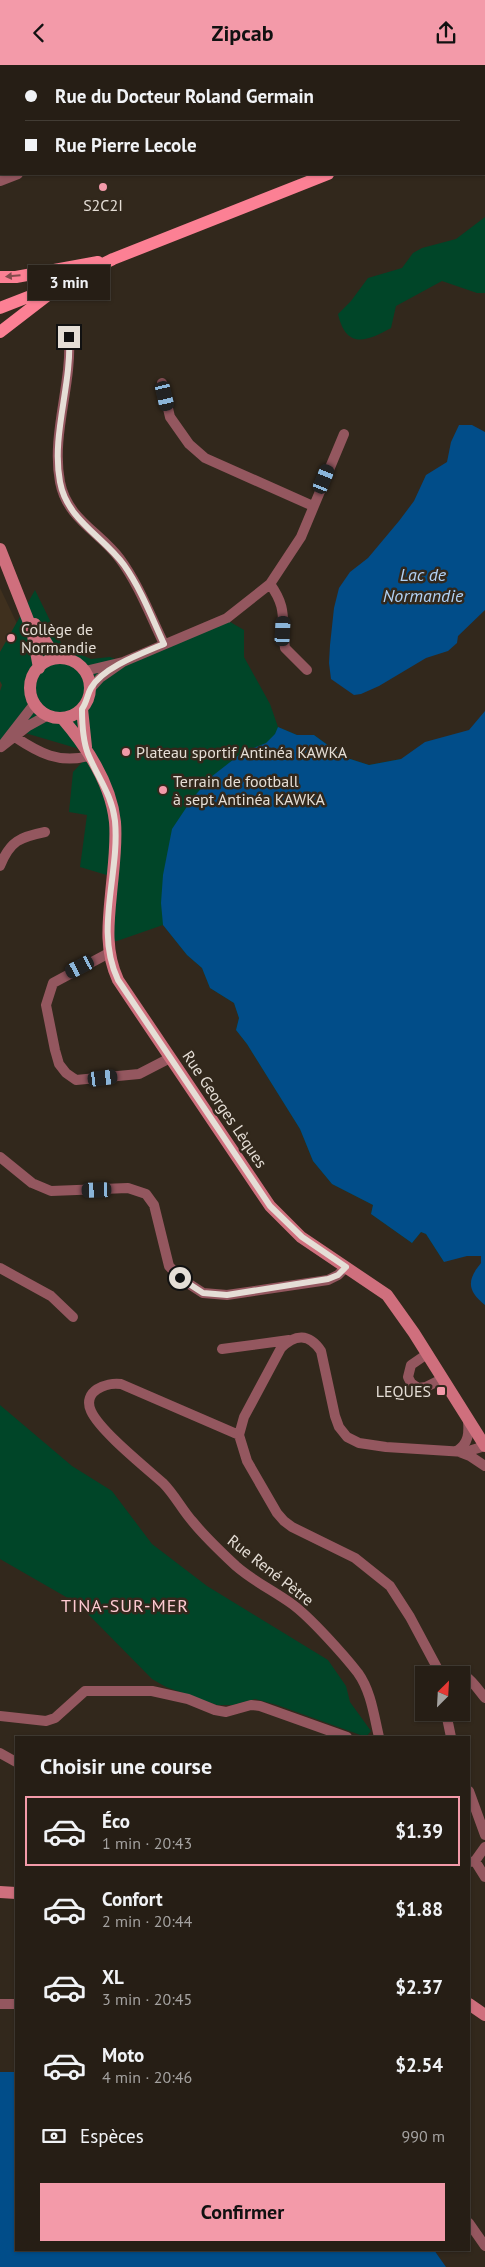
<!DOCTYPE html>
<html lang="fr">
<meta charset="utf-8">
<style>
:root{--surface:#261e15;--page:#322b22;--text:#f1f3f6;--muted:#a4a2a0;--line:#423c34;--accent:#f39aa9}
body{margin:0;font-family:"PT Sans",sans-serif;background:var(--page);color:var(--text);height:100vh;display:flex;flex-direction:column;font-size:19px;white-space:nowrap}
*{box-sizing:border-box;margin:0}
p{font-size:16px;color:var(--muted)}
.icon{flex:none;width:28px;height:28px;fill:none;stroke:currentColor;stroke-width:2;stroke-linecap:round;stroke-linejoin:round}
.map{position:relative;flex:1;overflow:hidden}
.details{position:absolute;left:15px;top:1671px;width:455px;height:515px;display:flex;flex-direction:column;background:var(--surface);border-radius:0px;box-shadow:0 1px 4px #0004,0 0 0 1px var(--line)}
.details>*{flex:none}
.top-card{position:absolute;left:0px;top:0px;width:485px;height:110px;box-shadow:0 1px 4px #0004,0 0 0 1px var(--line);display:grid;align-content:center;height:110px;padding:0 25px;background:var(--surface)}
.needle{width:32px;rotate:24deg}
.buttons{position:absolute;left:415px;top:1601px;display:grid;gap:10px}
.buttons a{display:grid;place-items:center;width:55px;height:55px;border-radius:0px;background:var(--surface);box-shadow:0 1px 4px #0004,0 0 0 1px var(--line);font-size:25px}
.end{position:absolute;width:22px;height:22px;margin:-11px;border:6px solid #e5ded6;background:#111;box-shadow:0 0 0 2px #111}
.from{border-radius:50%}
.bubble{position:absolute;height:35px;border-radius:0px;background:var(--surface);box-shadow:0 1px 4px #0004,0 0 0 1px var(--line);font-size:16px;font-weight:700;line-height:35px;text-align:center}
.car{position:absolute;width:15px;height:30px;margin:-15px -8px;border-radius:6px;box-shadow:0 0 4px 1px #0007;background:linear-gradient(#222 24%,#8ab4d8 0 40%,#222 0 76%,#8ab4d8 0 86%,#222 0)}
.top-card b{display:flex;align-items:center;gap:18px;height:48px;font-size:19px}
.top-card b+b{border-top:1px solid var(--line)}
.top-card i{width:12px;height:12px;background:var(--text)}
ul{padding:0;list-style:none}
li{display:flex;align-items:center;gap:15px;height:70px;margin:0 10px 8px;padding:0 15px;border:2px solid transparent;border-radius:0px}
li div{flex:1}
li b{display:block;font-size:19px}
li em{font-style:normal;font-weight:700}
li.active{border-color:var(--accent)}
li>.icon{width:45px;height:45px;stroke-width:1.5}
h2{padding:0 25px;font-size:22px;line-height:60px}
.pay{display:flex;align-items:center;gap:12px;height:55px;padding:0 25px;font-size:19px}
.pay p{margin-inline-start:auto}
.primary-button{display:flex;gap:10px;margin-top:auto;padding:10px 25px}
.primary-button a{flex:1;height:58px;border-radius:0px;background:var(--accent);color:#111;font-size:20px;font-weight:700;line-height:58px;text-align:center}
header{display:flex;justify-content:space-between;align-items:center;height:65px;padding:0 25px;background:var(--accent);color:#111;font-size:22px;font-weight:700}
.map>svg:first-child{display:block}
</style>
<header><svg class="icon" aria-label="back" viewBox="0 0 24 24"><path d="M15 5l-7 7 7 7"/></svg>Zipcab<svg class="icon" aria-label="share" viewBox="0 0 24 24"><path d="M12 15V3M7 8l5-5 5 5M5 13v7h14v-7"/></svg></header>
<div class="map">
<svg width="485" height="2202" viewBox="0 0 485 2202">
<rect width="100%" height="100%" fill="#32281c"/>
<!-- built -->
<path fill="#3f301e" d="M0 523 21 567 0 630Z"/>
<!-- green -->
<path fill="#004528" d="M485 152V228H477L442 216 396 241 391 263C366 277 346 284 338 249L351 236 368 213 402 203 413 188 422 183 456 174Z
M35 525 63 582 91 594 110 592 123 597 225 554 244 565V592L270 639 278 662 297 670H314L344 692 369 700 401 694 439 1158 444 1197 426 1169 421 1167 412 1178 371 1149 373 1140 332 1119 313 1096 300 1064 247 979 236 965 239 953 234 938 210 923 202 903 187 890 163 860 117 876 108 877 110 811 80 802 87 750 69 747 73 707 89 690 76 683 15 665 0 682V626L2 620 0 616V587Z
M0 1340 72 1401 112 1426 152 1479 207 1521 328 1595 346 1621 350 1637 371 1666 366 1672 277 1640 255 1634 233 1640H217L166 1622 152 1614 85 1546 73 1536 0 1494Z"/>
<!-- water -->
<path fill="#014d89" d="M459 360H472L485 367V545L458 571 457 578 448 586 426 593 379 621 361 629 354 630 331 614 329 598 330 580 334 543 339 523 350 507 368 493 399 456 414 436 426 410 447 397 451 377Z
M485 646V1240C468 1226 466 1216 481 1198V1191H467L444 1197 426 1169 421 1167 412 1178 371 1149 373 1140 332 1119 313 1096 300 1064 247 979 236 965 239 953 234 938 210 923 202 903 187 890 163 860 161 838 163 810 172 764 192 734 211 712 243 687 266 678 275 669 278 662 297 670H314L344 692 369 700 401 694 425 677 469 665Z
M0 2007H16V2185H434L446 2202H0Z"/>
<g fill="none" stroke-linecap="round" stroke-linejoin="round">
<!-- minor -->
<path stroke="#94575f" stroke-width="10" d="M101 1V0
M225 1V0
M0 116 18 109
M69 273C72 320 51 370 60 417 67 454 100 467 120 494 139 520 150 550 164 579
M162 318 170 352 189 379 205 393 313 441
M270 519 301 472 344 369
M123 597 227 553 270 519C288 544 281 554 285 583L307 605
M85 606 123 597 100 613 90 624
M35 638 1 682 28 661 48 650
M15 672C39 688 59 699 89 691
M0 801C10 776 20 772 45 767
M109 888 53 918 46 940 55 985 59 999 66 1008 76 1015 139 1009 170 993
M0 1092 32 1118 51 1126 128 1123 146 1129 154 1140 169 1201 180 1213 203 1228 227 1230 328 1215 338 1210 346 1202
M0 1203 51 1231 73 1252
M222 1284 289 1275
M427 1289 411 1300 408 1312 411 1318 418 1323 426 1322 442 1314
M468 1355C469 1368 469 1378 457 1386L470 1391 485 1401
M239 1370 121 1319C106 1317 82 1326 91 1346 100 1366 145 1402 163 1418 175 1430 182 1445 193 1457 206 1473 221 1487 236 1501 253 1516 274 1526 292 1539 310 1552 344 1590 358 1608 371 1626 374 1651 379 1672
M440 1608C462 1599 473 1618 485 1633
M441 1610 410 1552 390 1521 355 1493 292 1462 284 1456 277 1448 247 1396 239 1370 244 1352 281 1283C295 1269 309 1268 321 1286L335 1351 339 1362 347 1372 359 1378 386 1382 465 1387 485 1381
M446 1648 451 1672
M0 1651 46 1656 55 1653 85 1626H152L188 1634 215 1645 226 1647 251 1640 260 1641 347 1672
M0 1688 16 1697
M469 1726 485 1770
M475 1796 485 1812
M469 1797 475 1796 485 1782
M0 1939H16
M469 2158 485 2181"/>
<!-- secondary -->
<path stroke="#cf6f7d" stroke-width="12" d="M0 484 32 565 39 603
M35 559 49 582 62 593
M30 623a30 30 0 1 1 60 0a30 30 0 1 1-60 0Z
M82 644 86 682
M62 653C86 681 111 718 115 757 117 780 113 806 111 829 108 859 105 887 118 915L270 1141 301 1172 387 1230 414 1268 485 1381
M0 1827 16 1828
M469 1939 485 1950"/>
<!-- primary -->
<path stroke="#fc8094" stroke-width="12" d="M484 70H485
M0 212H16L98 197
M0 243 64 218 113 194 328 109
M0 267 48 230"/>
</g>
<!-- one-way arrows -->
<defs><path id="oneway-solid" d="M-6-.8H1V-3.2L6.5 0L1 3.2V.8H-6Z" transform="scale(1.25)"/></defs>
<use fill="#834b4c" href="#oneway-solid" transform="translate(13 211) rotate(175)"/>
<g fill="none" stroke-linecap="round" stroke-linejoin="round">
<!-- route -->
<path stroke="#e5ded6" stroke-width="6" d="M69 272C72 320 51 370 60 417 67 455 103 471 124 500 141 524 152 553 164 579 143 588 103 602 91 623 87 630 87 637 82 644 82 658 83 676 88 689 98 713 112 730 115 756 120 809 94 865 118 915L270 1141 302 1172 346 1202 338 1210 328 1214 227 1230 203 1228 180 1213"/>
</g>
<!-- markers -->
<g fill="#f39aa9" stroke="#32281c" stroke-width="2">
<circle cx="103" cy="122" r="5"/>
<circle cx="11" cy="573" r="5"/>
<circle cx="126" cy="687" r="5"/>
<circle cx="163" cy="725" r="5"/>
<rect x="436" y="1321" width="10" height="10" rx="2.5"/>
</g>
<g text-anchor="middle" stroke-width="5" stroke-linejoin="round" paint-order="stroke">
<!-- poi labels -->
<g font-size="16" fill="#e5ded6" stroke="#32281c" text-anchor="start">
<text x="103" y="146" text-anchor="middle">S2C2I</text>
<text x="21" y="570">Collège de<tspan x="21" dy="18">Normandie</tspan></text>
<text x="136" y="693">Plateau sportif Antinéa KAWKA</text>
<text x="173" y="722">Terrain de football<tspan x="173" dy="18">à sept Antinéa KAWKA</tspan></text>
<text x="431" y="1332" text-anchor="end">LEQUES</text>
</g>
<!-- street labels -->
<g font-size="16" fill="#e5ded6" stroke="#32281c">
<text transform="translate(225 1044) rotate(56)" y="6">Rue Georges Lèques</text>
<text transform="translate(271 1505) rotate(38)" y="6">Rue René Pètre</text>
</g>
<!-- water labels -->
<g font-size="18" font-style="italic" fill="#b1d1f4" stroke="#32281c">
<text x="423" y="516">Lac de<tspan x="423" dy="21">Normandie</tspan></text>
</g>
<!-- neighbourhood labels -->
<g font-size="18" letter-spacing="1" fill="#fecad2" stroke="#32281c">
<text x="125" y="1547">TINA-SUR-MER</text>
</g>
</g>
</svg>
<div class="buttons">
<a><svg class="needle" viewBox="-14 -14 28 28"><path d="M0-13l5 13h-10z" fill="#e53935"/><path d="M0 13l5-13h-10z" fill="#a4a2a0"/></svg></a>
</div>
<i class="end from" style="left:180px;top:1213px"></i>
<i class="end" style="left:69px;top:272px"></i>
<div class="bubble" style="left:28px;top:200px;width:82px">3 min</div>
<i class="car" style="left:165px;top:331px;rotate:167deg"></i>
<i class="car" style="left:324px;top:414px;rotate:22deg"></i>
<i class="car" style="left:283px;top:566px;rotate:3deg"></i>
<i class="car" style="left:80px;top:902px;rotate:243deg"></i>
<i class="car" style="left:103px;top:1013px;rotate:83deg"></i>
<i class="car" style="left:97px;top:1125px;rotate:268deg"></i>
<div class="top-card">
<b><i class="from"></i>Rue du Docteur Roland Germain</b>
<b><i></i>Rue Pierre Lecole</b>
</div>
<section class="details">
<h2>Choisir une course</h2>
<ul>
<li class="active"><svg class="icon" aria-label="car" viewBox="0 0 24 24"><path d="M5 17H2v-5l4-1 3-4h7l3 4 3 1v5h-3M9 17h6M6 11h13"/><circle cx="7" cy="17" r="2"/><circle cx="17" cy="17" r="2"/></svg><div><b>Éco</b><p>1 min · 20:43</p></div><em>$1.39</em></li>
<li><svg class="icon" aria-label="car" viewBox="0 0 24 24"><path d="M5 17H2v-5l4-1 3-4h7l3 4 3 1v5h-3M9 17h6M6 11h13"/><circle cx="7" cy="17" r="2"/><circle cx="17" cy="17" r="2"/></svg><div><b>Confort</b><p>2 min · 20:44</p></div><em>$1.88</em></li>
<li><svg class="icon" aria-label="car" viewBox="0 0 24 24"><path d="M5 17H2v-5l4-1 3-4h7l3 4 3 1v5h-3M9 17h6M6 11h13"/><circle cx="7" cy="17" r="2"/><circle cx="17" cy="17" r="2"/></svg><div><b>XL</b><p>3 min · 20:45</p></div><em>$2.37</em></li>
<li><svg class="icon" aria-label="car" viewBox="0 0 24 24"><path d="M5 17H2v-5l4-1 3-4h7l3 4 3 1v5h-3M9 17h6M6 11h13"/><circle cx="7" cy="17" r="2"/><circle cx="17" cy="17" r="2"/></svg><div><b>Moto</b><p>4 min · 20:46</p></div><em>$2.54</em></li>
</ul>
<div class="pay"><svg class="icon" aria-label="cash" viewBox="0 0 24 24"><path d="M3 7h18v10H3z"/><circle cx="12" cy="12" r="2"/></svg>Espèces<p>990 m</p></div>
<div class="primary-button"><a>Confirmer</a></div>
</section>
</div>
